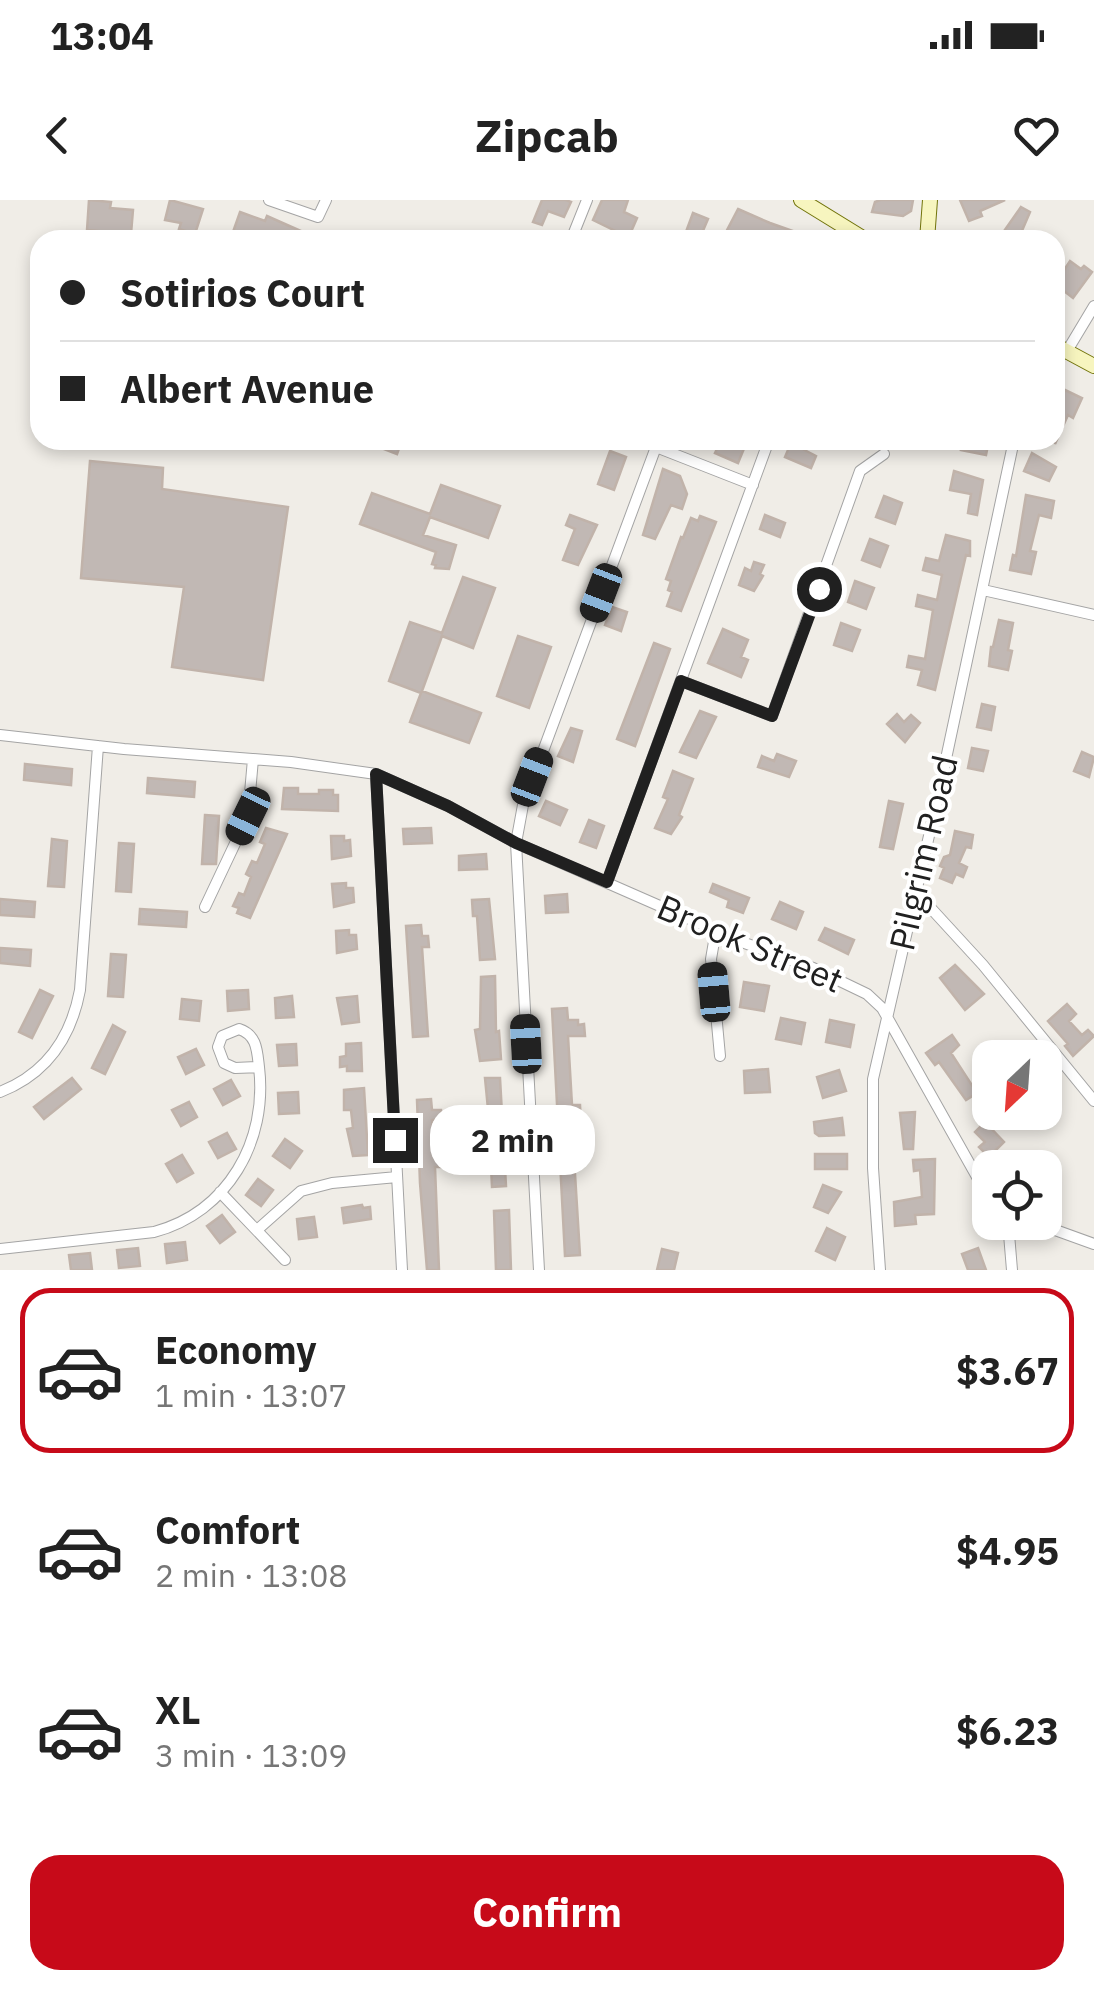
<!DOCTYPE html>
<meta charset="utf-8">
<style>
:root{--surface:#fff;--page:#f2f2f2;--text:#222;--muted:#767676;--line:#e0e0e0;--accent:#c70a19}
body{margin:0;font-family:"IBM Plex Sans",sans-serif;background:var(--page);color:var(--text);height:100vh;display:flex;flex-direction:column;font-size:38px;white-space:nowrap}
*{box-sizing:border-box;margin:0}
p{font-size:32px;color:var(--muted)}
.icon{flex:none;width:55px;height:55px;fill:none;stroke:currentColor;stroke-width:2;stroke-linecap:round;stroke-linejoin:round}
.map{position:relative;height:1070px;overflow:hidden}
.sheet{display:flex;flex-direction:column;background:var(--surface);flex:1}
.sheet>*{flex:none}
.guide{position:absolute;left:30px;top:30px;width:1035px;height:220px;border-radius:30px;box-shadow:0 5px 15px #0003;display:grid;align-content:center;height:220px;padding:0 30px;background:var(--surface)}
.needle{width:65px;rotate:205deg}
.fabs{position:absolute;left:972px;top:840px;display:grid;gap:20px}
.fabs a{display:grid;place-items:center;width:90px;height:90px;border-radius:20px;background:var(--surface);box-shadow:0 5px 15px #0003;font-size:50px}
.end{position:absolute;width:45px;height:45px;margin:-22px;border:12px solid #202020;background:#fff;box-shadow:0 0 0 5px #fff}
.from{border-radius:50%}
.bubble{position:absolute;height:70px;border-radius:30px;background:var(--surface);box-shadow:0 5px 15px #0003;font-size:32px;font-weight:700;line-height:70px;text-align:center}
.car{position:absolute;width:30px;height:60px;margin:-30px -15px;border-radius:12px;box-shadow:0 0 8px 2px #0007;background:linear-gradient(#222 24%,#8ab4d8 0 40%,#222 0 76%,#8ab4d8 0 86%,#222 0)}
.guide b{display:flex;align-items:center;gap:35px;height:95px;font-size:38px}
.guide b+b{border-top:2px solid var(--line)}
.guide i{width:25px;height:25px;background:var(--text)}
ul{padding:18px 0 0;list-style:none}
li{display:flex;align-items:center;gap:30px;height:165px;margin:0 20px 15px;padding:0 10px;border:5px solid transparent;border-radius:30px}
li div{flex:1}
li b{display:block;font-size:38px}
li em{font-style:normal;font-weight:700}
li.current{border-color:var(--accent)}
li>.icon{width:90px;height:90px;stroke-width:1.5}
.primary-button{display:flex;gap:20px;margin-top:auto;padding:20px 30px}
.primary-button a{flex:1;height:115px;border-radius:30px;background:var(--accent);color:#fff;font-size:40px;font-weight:700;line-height:115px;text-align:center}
.status{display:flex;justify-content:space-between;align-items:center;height:70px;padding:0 50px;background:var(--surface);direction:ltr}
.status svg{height:28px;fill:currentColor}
header{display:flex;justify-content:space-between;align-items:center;height:130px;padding:0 30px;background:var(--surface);font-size:45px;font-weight:700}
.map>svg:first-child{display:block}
</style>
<div class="status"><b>13:04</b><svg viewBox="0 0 49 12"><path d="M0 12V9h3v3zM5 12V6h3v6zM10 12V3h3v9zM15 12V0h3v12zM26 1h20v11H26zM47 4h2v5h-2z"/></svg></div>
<header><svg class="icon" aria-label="back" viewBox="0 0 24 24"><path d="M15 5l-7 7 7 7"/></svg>Zipcab<svg class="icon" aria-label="heart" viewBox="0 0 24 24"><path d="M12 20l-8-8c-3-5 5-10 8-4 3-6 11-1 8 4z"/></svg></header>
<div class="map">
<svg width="1094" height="1070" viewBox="0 0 1094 1070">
<rect width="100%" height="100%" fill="#f0ede7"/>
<!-- building -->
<path fill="#c1b8b4" stroke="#c1b3aa" stroke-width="2.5" d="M89 0 111 2 110 8 133 10 131 34 87 30Z
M170 0 203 9 195 34 179 29 181 23 165 20Z
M542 0H566L571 2 564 17 548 11 542 25 533 22Z
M602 0H628L624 12 637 18 630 34 626 36 593 20Z
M880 0H913L911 11 903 16 872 12 875 2Z
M960 0H1005L980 11 982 16 969 21Z
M1021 7 1030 12 1018 40H1013L1002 34Z
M738 9 770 23 818 40H729L731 37 725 34Z
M240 12 265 21 267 16 321 40H254L233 32Z
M693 13 708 19 699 40H683Z
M1070 61 1081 69 1084 66 1092 72 1073 98 1055 84Z
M1065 190 1082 198 1073 218 1068 215 1055 244V212Z
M361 240H402L397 254Z
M721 240 745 246 738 263 715 253Z
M964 240H989L986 255 961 250Z
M791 243 816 256 811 268 785 257Z
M610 251 626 257 614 290 598 284Z
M1032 253 1056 267 1049 281 1024 271Z
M90 261 163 268 162 289 288 307 263 480 172 467 184 387 81 378Z
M663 269 680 276 687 294 682 309 671 305 655 339 643 335Z
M954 271 983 280 977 315 968 313 971 294 950 290Z
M441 285 500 306 488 338 430 317 423 335 456 345 449 369 435 368 436 365 432 364 436 352 360 324 372 293 430 314Z
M1026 295 1054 301 1051 318 1039 315 1030 351 1036 352 1031 374 1010 370 1013 355 1016 356Z
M884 296 902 303 895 324 876 317Z
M570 315 597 325 578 365 563 360 575 329 566 325Z
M765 315 785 323 780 337 760 329Z
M700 316 716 322 681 411 667 406 672 392 668 390 671 381 666 379 681 337 683 338 691 318 698 321Z
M946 335 970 341V356L966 355 935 490 918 485 922 470 907 467 909 456 925 459 933 410 916 406 918 395 937 400 942 375 923 370 926 358 939 361Z
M870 339 888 346 880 367 862 360Z
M754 362 764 365 760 374 763 376 754 391 739 385 745 368 751 371Z
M463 377 495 388 473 448 442 436 422 491 481 513 469 543 410 522 421 493 389 481 410 422 442 433Z
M855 381 874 388 866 409 848 402Z
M612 407 627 412 621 431 605 425Z
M999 420 1013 423 1008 450 1012 451 1008 470 989 466 991 447H993Z
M841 423 860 430 852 451 834 445Z
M723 429 748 440 741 457 748 460 741 477 708 463Z
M518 436 551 447 529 508 497 496Z
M654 443 670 449 635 546 617 539Z
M982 504 995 507 991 530 977 527Z
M700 511 716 517 696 558 680 552Z
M897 514 904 522 911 515 920 523 905 542 887 524Z
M571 528 582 531 573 562 558 556Z
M972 548 988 551 983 571 968 568Z
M1082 552 1094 557 1089 577 1074 571Z
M777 554 796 561 789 577 758 567 762 556 774 561Z
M25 564 72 569 71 585 24 580Z
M673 571 693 579 679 615 682 617 671 634 655 628 668 599 663 597Z
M148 578 195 582 194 597 147 593Z
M284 588H298V594H319V590H333V595H338V611L282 609Z
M546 601 567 610 560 625 539 616Z
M889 601 903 604 893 649 880 647Z
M205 615 219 616 216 664H202Z
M589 620 604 626 596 648 580 642Z
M266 628 287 634 250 718 237 713 239 708 233 706 239 693 244 695 251 677 246 674 252 661 257 663 265 644 260 642Z
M431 628 432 643 404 644 403 629Z
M955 631 973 635 971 648 966 647 959 663 967 667 963 677 956 674 952 683 940 678 944 668 940 666 944 657 950 655Z
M331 636H344V641L350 640 351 656 332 659Z
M52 639 67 641 64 687 48 686Z
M119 643 134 644 131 692 116 691Z
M486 654 487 669 459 670V656Z
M346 683V688H353L354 702 334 707 332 684Z
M713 684 749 698 743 713 727 707 729 700 710 692Z
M567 694 568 712 546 713 545 696Z
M0 699 35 702 34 717 0 715Z
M489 699 495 759 480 760 477 716H473L472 700Z
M780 702 803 712 796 729 772 719Z
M140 709 187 712 186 727 139 724Z
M421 725 422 736H428L429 747H422L428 836 413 837 406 726Z
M825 728 854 740 848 754 819 740Z
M349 730V735H356L357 749 337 753 336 731Z
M0 748 31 750 30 766 0 763Z
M111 754 126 755 123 797 108 796Z
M955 765 984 794 965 810 940 778Z
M495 776 496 832 499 831 501 859 480 861 475 830 480 829 481 777Z
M744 782 769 786 764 811 740 807Z
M40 790 53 796 32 838 19 832Z
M248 790 249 809 228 811 227 791Z
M292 796 294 817 276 818 275 798Z
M357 796 359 822 342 824 337 798Z
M182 799 201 801 199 821 180 819Z
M1067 804 1076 814 1069 821 1082 835 1088 830 1094 836 1073 856 1065 846 1068 844 1048 821Z
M567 808 568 820H578V825L584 824 585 836H568L572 905H580L581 925H572L580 1055 565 1056 552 809Z
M781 818 805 823 801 844 776 839Z
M830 820 854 825 850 847 826 842Z
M113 825 125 832 105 874 92 868Z
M952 835 959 845 951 853 977 893 966 900 939 862 935 865 926 853Z
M361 843 362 871H347V866L340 867V857L346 856V844Z
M296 844 297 865 279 866 277 845Z
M196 849 204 865 186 874 178 857Z
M768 869 770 892 745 893 744 871Z
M839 870 846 891 823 898 817 877Z
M72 878 81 889 44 919 34 907Z
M485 878H500L506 986 492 987 490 946 483 947 481 931 490 930Z
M231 880 240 896 223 905 214 889Z
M364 888 368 955 353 956 347 929 353 928 351 910H344V890Z
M298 892 299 913 279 914 278 893Z
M431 899 432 910H441L442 919 432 920 435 952H442L443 967H435L439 1070H427L420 983 417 900Z
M189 902 197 917 181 926 172 910Z
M915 912 913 949H904L900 913Z
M842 918 844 935 819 936 815 933 814 922Z
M985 922 1004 942 989 957 979 947 985 942 975 932Z
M227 933 236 949 218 958 209 942Z
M285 939 302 951 290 968 273 956Z
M815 954H847V969H815Z
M182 955 193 973 177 982 166 964Z
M935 959 934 1014 915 1015 916 1024 895 1026 894 1002 922 997 920 970 914 971 913 960Z
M258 979 273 990 261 1006 246 995Z
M823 985 841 992 828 1013 814 1007Z
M362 1005 363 1008 370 1007 371 1019 344 1023 342 1008Z
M509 1010 511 1070H496L494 1011Z
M222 1015 235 1032 220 1043 207 1026Z
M314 1017 317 1037 299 1039 297 1019Z
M827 1028 845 1037 835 1060 816 1051Z
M185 1042 187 1060 167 1063 165 1044Z
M138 1048 140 1066 119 1068 117 1050Z
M978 1048 986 1070H968L962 1054Z
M662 1049 678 1053 674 1070H657Z
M90 1053 92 1070H71L69 1055Z"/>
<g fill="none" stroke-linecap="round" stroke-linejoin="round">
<defs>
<path id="street" d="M269 0 318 17 326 0
M571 40 587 0
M1067 151 1094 106
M983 390 1094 415
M681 481 772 516 860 271 884 254
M0 535 124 549 291 562 376 574 448 606 516 643 742 742 813 768 867 794 882 808 990 1000
M376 574 402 1070
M607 682 769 240
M916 692 983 765 1094 901
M205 707 248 616 253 559
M716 730 711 759 720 856
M0 892C46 874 71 838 80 790L98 546
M220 992 285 1060
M1008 1022 1012 1070
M1033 1022 1094 1044
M257 1030 301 991 332 983 397 977
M0 1049 154 1032C228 1012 268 941 259 867 257 850 257 835 239 829L222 836 218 847 224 863 235 868 259 867
M539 1070 516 643 523 605 656 247 753 285
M880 1070 873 968V879L937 601 1014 240"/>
<path id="secondary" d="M801 0 866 40
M927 40 930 0
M1055 145 1094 166"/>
</defs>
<!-- street casing -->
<use href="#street" stroke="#a4a4a4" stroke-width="12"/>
<!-- secondary casing -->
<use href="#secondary" stroke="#72740a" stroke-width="16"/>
<!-- street -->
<use href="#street" stroke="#fff" stroke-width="10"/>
<!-- secondary -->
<use href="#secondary" stroke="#f7f5bf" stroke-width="14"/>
</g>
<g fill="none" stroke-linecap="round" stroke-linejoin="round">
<!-- route -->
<path stroke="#202020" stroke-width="12" d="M395 940 376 574 448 606 516 643 607 682 681 481 772 516 819 389"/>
</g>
<g text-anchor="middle" stroke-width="8" stroke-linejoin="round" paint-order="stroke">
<!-- street labels -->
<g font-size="35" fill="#202020" stroke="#fff">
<text transform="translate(924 653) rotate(-77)" y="12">Pilgrim Road</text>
<text transform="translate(750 744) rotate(23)" y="12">Brook Street</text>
</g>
</g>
</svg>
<div class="fabs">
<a><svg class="needle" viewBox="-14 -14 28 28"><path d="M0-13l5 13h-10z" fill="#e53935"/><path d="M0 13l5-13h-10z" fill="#767676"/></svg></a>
<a><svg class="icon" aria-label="locate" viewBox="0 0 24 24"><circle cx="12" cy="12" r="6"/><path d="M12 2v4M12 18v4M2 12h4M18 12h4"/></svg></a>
</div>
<i class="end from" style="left:819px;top:389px"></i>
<i class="end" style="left:395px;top:940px"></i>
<div class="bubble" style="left:430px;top:905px;width:165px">2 min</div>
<i class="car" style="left:601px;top:393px;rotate:201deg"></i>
<i class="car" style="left:532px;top:577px;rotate:21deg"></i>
<i class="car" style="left:248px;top:616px;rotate:206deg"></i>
<i class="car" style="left:714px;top:792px;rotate:355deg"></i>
<i class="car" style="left:526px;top:844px;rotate:357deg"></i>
<div class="guide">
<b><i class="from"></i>Sotirios Court</b>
<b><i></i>Albert Avenue</b>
</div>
</div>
<section class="sheet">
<ul>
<li class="current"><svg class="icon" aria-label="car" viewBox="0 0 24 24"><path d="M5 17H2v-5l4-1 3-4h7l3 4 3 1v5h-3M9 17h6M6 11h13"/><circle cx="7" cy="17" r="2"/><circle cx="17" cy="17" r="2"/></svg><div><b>Economy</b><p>1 min · 13:07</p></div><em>$3.67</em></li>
<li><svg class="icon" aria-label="car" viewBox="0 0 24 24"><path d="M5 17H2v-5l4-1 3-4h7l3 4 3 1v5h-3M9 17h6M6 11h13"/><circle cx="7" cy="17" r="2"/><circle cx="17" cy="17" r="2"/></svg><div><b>Comfort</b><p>2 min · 13:08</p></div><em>$4.95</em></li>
<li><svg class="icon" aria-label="car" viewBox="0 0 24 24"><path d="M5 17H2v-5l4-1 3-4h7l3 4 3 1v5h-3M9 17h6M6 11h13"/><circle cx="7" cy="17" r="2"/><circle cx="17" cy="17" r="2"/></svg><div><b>XL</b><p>3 min · 13:09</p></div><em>$6.23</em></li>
</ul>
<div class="primary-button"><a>Confirm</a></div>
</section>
